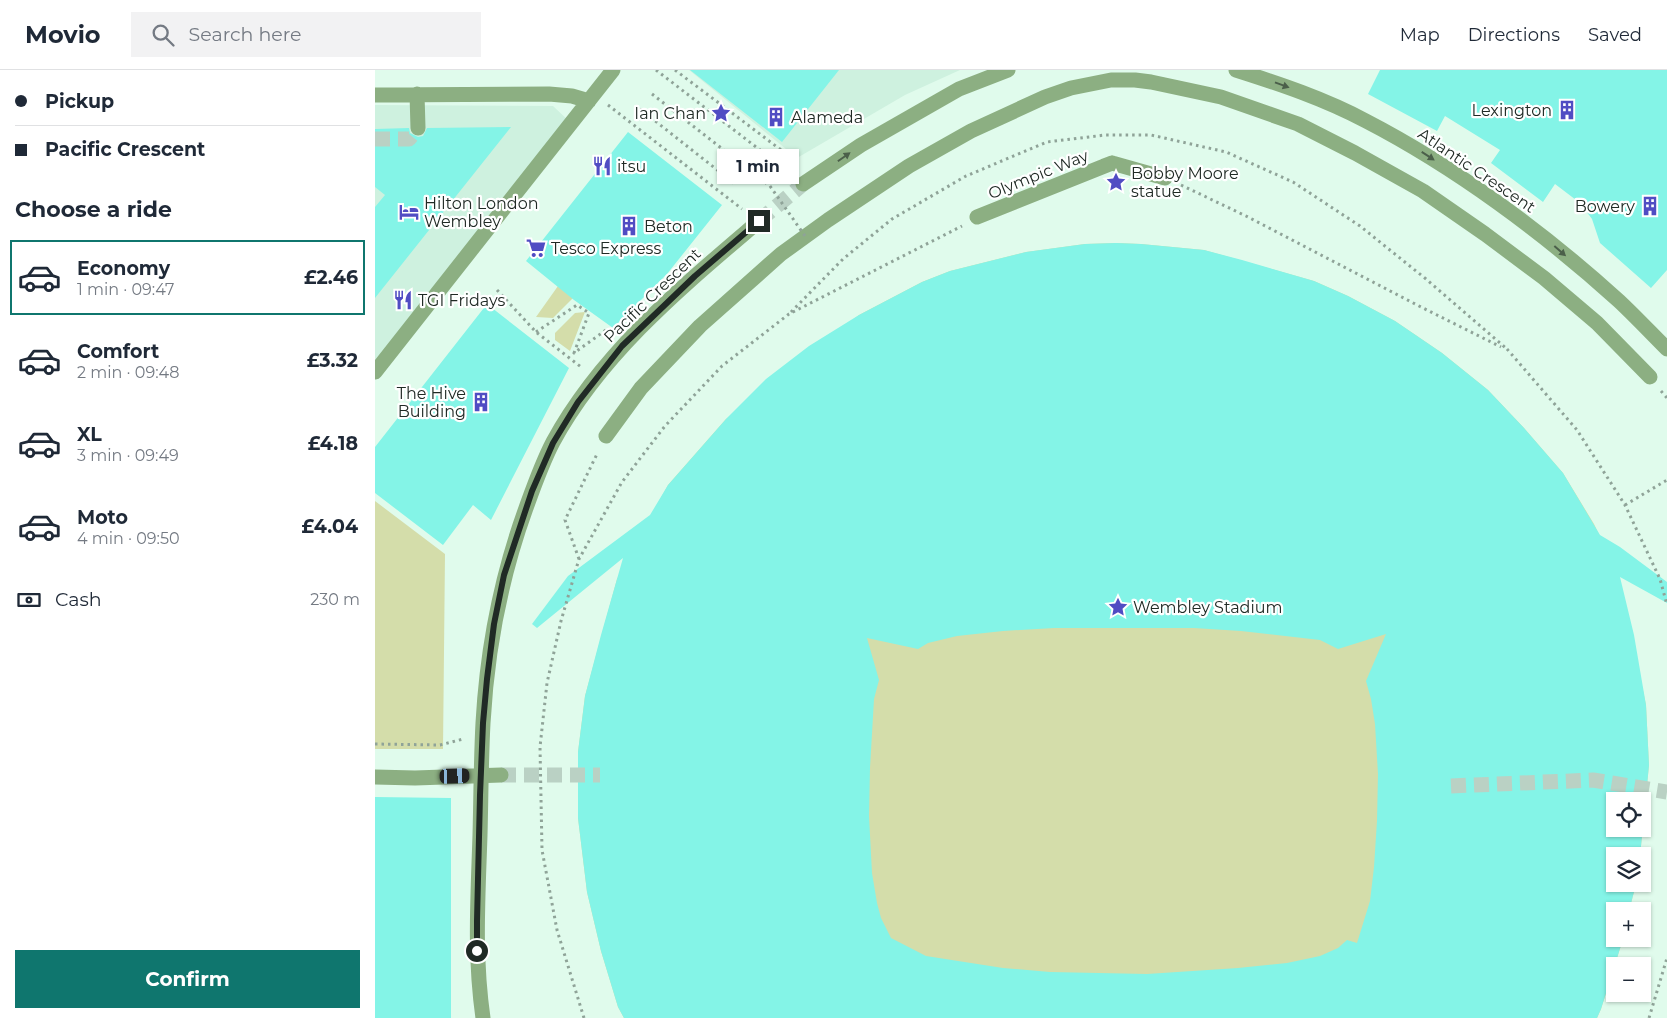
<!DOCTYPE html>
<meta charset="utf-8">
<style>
:root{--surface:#fff;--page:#f2f2f3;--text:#1f2937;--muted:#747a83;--line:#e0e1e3;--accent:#0f766e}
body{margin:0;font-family:Montserrat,sans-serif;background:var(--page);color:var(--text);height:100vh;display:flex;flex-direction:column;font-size:19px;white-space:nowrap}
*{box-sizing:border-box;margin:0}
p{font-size:16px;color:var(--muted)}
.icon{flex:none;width:28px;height:28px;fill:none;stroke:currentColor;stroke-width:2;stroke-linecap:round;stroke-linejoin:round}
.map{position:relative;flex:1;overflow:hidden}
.panel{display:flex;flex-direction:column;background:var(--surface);width:375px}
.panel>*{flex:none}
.guide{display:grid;align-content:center;height:110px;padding:0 15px;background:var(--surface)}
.controls{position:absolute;left:1231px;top:722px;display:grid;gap:10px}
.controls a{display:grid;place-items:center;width:45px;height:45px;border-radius:0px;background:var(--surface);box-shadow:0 1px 4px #0004;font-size:25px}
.end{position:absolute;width:22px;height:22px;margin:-11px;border:6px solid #202a25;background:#fff;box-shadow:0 0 0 2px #fff}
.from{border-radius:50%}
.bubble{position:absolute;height:35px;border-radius:0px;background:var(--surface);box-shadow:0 1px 4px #0004;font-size:16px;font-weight:700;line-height:35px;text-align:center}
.car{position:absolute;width:15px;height:30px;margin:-15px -8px;border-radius:6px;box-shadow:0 0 4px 1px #0007;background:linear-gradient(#222 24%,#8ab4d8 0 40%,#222 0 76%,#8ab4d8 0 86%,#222 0)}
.guide b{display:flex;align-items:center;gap:18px;height:48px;font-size:19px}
.guide b+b{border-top:1px solid var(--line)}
.guide i{width:12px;height:12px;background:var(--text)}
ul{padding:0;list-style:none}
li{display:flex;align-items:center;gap:15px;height:75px;margin:0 10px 8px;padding:0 5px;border:2px solid transparent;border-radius:0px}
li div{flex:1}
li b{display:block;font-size:19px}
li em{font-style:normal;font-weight:700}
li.active{border-color:var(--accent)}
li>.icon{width:45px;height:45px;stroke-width:1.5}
h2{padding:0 15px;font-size:22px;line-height:60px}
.pay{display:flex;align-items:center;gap:12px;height:55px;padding:0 15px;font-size:19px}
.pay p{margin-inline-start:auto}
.action{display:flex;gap:10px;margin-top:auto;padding:10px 15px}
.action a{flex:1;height:58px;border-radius:0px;background:var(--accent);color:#fff;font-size:20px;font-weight:700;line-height:58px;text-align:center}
header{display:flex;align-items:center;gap:30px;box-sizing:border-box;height:70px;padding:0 25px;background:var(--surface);border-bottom:1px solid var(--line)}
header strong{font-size:24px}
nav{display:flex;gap:28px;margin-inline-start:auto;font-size:18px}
.search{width:350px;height:45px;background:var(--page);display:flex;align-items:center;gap:12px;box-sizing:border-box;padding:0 18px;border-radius:0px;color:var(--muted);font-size:19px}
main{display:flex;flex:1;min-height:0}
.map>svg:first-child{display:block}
</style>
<header>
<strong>Movio</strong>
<div class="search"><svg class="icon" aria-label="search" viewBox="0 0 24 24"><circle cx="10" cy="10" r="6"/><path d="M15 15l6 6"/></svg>Search here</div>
<nav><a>Map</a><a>Directions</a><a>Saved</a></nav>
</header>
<main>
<section class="panel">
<div class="guide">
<b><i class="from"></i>Pickup</b>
<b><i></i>Pacific Crescent</b>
</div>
<h2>Choose a ride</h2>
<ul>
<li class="active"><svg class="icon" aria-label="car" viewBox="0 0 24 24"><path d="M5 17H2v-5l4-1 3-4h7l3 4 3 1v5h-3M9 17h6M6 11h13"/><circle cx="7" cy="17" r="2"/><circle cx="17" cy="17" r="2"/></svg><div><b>Economy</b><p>1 min · 09:47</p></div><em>£2.46</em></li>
<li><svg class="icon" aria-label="car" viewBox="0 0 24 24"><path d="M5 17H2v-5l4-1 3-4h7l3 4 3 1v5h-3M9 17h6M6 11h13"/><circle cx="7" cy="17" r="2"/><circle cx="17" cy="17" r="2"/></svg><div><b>Comfort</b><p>2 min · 09:48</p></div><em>£3.32</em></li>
<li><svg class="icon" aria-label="car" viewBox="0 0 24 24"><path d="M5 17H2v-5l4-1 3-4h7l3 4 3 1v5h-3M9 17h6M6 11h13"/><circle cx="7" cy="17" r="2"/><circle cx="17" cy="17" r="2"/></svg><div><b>XL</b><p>3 min · 09:49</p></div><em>£4.18</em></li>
<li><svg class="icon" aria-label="car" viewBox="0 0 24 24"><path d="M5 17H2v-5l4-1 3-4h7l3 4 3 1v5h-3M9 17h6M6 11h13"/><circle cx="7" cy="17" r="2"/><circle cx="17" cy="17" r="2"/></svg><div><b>Moto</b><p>4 min · 09:50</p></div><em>£4.04</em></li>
</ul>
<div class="pay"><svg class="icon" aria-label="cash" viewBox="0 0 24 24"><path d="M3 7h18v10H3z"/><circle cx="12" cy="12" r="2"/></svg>Cash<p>230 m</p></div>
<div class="action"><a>Confirm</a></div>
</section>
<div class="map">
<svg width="1292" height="948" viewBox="0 0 1292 948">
<rect width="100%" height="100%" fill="#e0fbec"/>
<!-- built -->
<path fill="#cef1df" d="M314 0H585L530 25 422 88Z
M0 35 178 36 196 53 0 301Z"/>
<!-- green -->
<path fill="#d4ddaa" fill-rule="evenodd" d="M741 173 766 174 829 180 939 211 973 226 1020 251 1067 283 1113 320 1149 358 1188 403 1219 454 1244 506 1271 635 1274 695 1265 786H1240V814H1261L1254 841H1240V869H1248L1226 939 1222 948H249L243 937 226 881 212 822 203 748V682L210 626 242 509 293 415 351 349 484 245 547 212 575 201 651 182 710 174ZM1240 731H1268V759H1240Z
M183 216 198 228 178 248 161 247Z
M210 242 195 281 180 270V263L200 243Z
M0 431 70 484 68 679H0Z"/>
<!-- building -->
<path fill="#84f4e7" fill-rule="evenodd" d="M315 0H464L407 72Z
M1005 0H1292V200L1276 218 1225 173 1217 149 1205 133 1180 114 1168 132 1116 93 1125 80 1070 46 1062 61 993 24Z
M136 57 0 228V137L10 125 0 117V59L34 58 35 63 43 67 48 66 52 58Z
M253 62 347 135 292 204 238 258 199 230 151 191Z
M741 173 766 174 829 180 867 190 939 211 973 226 1020 251 1067 283 1113 320 1149 358 1188 403 1225 465 1245 477 1292 512V533L1245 507 1259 565 1271 635 1274 695 1265 786H1240V814H1261L1254 841H1240V869H1248L1226 939 1222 948H249L243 937 226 881 212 822 203 748V682L210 626 226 565 248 488 162 558 157 554 193 506 275 445 293 415 351 349 391 309 434 276 484 245 547 212 575 201 651 182 710 174ZM679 558H819L866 561 945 570 963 579 1011 564 991 611 996 629 1000 654 1003 704 1002 751 999 797 995 831 982 873 972 870 963 878 945 886 912 893 863 898 772 904 675 902 628 898 551 886 516 868 506 848 502 833 497 803 494 746 495 698 499 629 504 610 492 568 543 579 553 573 582 566 628 561ZM1240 731H1268V759H1240Z
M112 234 194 298 116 450 98 435 68 475 0 423V377Z
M0 727 76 728V948H0Z"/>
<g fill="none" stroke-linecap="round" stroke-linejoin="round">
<!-- minor-tunnel -->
<path stroke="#bad1c4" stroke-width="15" stroke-dasharray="15 8" stroke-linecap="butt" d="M0 69H34L43 58
M384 151 428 114
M126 705H225
M1076 716 1218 710 1292 722"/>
<!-- path -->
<path stroke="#8fa398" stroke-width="3" stroke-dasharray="2.5 4" stroke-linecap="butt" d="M281 0 385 80
M300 0 422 92
M277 24 395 116
M233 35 367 139
M265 39 360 114
M806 115 871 146 1042 235 1126 277
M122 220 161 262 206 297
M416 242 468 189 517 149 591 106 672 72 730 65H776L851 82 918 112 985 156 1051 209 1132 279
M161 262 202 235 214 243 199 283 231 260 236 261
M1132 279 1202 360 1250 435 1285 509 1292 535
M1286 321 1292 328
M1250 435 1292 410
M204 489 190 450 223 382
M0 674 65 675 88 669
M209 948 182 860 167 780 165 677 172 613 186 551 204 489 247 412 290 356 347 296 414 244 587 156
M1274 948 1292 888"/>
<!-- minor -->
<path stroke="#8caf82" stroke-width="15" d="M861 0C905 14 950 29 991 51 1080 97 1169 163 1244 231 1260 246 1276 263 1292 279
M42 24 43 58
M0 25 174 24 197 26 214 31
M729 96 737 93 790 108
M428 114 486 75 584 19 633 0
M602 147 737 93
M0 302 238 0
M231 366 266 318 325 256 406 184 453 150 534 96 596 61 670 27 696 18 736 10H760L776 12 846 27 923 54 980 83 1048 121 1110 164 1169 208 1222 253 1275 307
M0 707 40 708 126 705
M108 948C99 885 103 828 105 765 106 728 106 690 108 653 112 580 126 507 151 438 159 416 167 393 178 372 227 282 308 216 384 151"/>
<!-- path-bridge -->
<path stroke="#8fa398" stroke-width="3" stroke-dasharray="2.5 4" stroke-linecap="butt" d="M395 116 430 166"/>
</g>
<!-- one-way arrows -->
<defs><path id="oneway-solid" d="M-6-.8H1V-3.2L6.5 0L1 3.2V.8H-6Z" transform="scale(1.25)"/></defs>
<g fill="#4b5f4a">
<use href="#oneway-solid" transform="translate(907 15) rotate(20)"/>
<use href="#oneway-solid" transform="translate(1053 86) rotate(33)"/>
<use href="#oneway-solid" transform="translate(469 87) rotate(-35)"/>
<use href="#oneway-solid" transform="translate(1185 181) rotate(41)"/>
</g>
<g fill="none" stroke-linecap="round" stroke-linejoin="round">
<!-- route -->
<path stroke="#202a25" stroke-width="6" d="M102 881V851L105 725 108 653 112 609 119 554 129 505 157 421 178 373 203 332 247 276 320 206 384 151"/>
</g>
<!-- icons -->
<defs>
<symbol id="building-bare" viewBox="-9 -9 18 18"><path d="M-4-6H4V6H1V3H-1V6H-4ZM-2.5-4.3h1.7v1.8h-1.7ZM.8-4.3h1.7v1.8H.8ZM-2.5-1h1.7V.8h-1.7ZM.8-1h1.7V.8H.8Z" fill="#504cc3" stroke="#fff" stroke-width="2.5" paint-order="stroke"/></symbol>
<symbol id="sight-bare" viewBox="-9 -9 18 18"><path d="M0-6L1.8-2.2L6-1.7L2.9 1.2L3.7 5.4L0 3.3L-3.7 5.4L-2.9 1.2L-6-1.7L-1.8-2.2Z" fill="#504cc3" stroke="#fff" stroke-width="2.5" paint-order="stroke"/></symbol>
<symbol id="restaurant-bare" viewBox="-9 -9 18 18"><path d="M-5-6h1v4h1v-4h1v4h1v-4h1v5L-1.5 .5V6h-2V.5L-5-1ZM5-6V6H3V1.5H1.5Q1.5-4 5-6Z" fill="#504cc3" stroke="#fff" stroke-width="2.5" paint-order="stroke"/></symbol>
<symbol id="hotel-bare" viewBox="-9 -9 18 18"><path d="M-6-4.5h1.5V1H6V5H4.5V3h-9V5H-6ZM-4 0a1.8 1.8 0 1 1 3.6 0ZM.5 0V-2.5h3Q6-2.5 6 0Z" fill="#504cc3" stroke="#fff" stroke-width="2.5" paint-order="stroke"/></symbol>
<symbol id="supermarket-bare" viewBox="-9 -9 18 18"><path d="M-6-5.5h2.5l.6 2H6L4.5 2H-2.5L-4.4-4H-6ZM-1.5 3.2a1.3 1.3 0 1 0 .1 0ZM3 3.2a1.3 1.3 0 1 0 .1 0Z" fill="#504cc3" stroke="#fff" stroke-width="2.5" paint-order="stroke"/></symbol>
</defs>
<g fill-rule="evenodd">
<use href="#building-bare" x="1178" y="26" width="28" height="28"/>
<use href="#sight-bare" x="332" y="29" width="28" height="28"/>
<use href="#building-bare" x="387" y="33" width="28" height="28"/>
<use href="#restaurant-bare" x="213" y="82" width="28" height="28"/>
<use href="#sight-bare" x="727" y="98" width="28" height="28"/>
<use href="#building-bare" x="1261" y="122" width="28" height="28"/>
<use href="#hotel-bare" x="20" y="128" width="28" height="28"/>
<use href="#building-bare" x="240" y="142" width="28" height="28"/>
<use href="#supermarket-bare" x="147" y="164" width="28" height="28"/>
<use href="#restaurant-bare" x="14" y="216" width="28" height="28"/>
<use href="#building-bare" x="92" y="318" width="28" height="28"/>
<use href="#sight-bare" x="729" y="523" width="28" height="28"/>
</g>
<g text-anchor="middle" stroke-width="4.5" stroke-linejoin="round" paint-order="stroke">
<!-- poi labels -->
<g font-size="16" fill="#202a25" stroke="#fff" text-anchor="start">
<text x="1177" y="46" text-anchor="end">Lexington</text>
<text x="331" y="49" text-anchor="end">Ian Chan</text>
<text x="416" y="53">Alameda</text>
<text x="242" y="102">itsu</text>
<text x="756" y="109">Bobby Moore<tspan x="756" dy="18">statue</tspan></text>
<text x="49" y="139">Hilton London<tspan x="49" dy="18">Wembley</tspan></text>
<text x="1260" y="142" text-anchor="end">Bowery</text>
<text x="269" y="162">Beton</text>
<text x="176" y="184">Tesco Express</text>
<text x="43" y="236">TGI Fridays</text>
<text x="91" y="329" text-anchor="end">The Hive<tspan x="91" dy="18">Building</tspan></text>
<text x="758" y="543">Wembley Stadium</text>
</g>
<!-- street labels -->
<g font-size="16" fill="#202a25" stroke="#fff">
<text transform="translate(1102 100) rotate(34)" y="6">Atlantic Crescent</text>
<text transform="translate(663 104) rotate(-22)" y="6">Olympic Way</text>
<text transform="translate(277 225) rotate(-44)" y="6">Pacific Crescent</text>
</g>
</g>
</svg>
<div class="controls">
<a><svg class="icon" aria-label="locate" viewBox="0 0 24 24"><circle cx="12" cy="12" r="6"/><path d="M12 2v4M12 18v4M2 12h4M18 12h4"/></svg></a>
<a><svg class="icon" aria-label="layers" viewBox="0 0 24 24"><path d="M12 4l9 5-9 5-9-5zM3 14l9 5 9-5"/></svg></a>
<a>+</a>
<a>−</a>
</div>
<i class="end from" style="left:102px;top:881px"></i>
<i class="end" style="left:384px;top:151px"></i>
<div class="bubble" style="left:342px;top:79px;width:82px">1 min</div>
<i class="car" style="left:80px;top:706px;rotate:88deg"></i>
</div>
</main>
